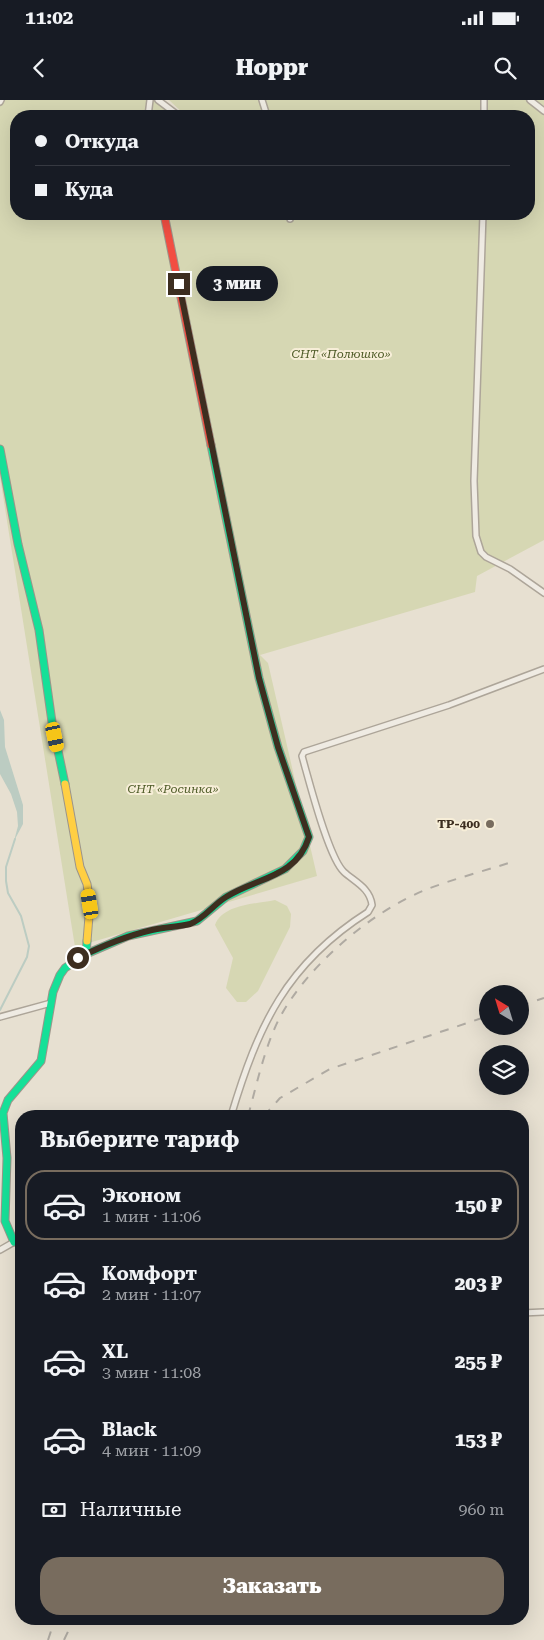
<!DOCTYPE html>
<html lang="ru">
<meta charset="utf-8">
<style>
:root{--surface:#171b24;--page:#242831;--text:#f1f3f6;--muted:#9ea1a6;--line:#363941;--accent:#786c5e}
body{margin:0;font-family:"Roboto Serif",serif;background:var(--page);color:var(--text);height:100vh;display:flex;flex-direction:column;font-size:19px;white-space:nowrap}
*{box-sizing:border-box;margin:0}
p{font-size:16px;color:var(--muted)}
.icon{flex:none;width:28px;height:28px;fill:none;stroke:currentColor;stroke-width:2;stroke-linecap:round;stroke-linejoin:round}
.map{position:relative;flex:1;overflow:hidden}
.drawer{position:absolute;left:15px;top:1010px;width:514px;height:515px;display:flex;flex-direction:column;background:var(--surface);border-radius:20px;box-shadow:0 5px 20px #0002}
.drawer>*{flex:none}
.guide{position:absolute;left:10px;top:10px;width:525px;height:110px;border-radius:20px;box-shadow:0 5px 20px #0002;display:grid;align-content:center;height:110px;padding:0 25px;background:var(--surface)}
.needle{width:32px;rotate:322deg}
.tools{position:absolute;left:479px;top:885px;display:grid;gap:10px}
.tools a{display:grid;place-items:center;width:50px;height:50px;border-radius:50%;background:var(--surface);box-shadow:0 5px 20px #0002;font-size:25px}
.end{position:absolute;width:22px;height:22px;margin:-11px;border:6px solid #3d2e20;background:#fff;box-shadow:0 0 0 2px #fff}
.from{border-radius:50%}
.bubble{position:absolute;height:35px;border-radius:18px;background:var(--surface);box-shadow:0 5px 20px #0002;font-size:16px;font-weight:800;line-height:35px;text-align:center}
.car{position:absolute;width:15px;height:30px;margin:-15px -8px;border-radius:6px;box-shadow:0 0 4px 1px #0007;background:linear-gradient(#f5c518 24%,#345 0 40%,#f5c518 0 76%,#345 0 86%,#f5c518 0)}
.guide b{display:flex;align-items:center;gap:18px;height:48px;font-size:19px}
.guide b+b{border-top:1px solid var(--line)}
.guide i{width:12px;height:12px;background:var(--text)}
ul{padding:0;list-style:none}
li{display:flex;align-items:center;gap:15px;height:70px;margin:0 10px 8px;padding:0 15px;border:2px solid transparent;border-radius:20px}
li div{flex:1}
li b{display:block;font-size:19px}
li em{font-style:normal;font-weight:800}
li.selected{border-color:var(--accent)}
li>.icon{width:45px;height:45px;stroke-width:1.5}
h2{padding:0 25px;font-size:22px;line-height:60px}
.pay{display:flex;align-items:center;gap:12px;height:55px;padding:0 25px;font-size:19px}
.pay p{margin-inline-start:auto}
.button{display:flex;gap:10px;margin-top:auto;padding:10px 25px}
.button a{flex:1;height:58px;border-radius:20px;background:var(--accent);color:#fff;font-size:20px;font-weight:800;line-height:58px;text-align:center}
.status{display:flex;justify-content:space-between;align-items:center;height:35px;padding:0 25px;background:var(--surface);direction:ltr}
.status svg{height:14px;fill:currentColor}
header{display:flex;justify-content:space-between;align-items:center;height:65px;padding:0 25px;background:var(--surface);font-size:22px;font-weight:800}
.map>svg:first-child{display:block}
</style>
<div class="status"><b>11:02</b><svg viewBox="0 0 49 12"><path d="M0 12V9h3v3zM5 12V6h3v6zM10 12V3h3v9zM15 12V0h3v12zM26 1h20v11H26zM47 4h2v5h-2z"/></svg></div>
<header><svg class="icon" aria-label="back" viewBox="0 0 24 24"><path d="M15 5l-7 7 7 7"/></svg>Hoppr<svg class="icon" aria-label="search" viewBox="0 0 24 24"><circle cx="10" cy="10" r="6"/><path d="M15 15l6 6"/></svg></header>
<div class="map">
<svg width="544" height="1540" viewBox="0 0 544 1540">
<rect width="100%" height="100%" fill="#e7e0d1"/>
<!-- green -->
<path fill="#d6d7b3" d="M0 0H157L176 16H16V114H529V16H186L169 0H544V440L477 476 475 492 260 555 268 563 317 776 75 847 0 377Z
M275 800 287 806 291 814 290 827 258 891 246 902H237L226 888 233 858 215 825C223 804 256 804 275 800Z"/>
<!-- water -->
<path fill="#bcccc2" d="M0 610 4 620 5 647 23 705V724L14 741 18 726 17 712 11 694 0 674Z"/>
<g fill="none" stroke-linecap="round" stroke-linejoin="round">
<!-- stream -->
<path stroke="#bcccc2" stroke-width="2" d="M0 910 27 857 29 846 21 816 8 793 6 781V767L15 739"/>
<defs>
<path id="street" d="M158 0 179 16
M262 0 267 16
M530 0 544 11
M0 2 1 0
M148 16 150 0
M484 16V0
M289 114 290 119
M483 114 474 381 476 436 481 452 486 457 510 469 544 493
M0 917 51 903
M231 1016C258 926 286 864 368 812L372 805C370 788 355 782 344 772 329 758 311 688 305 667L302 656 304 652 449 605 544 569
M0 1150 14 1142 21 1143
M522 1213 544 1212"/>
<path id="fast" d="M0 349 18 444 39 530 52 622 65 684
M86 854 128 836 197 821 226 797 285 769 303 751 309 737 278 647 259 578 211 345
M14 1142 5 1121 7 1058 3 1013 8 1000 41 961 53 892 60 875 65 868 86 854 87 841"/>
<path id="slow" d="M65 684 80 767 87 784 90 804 87 841"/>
<path id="jam" d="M164 114 211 345"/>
</defs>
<!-- street casing -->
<use href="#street" stroke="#ada599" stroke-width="8"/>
<!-- fast casing -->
<use href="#fast" stroke="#9c958a" stroke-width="9"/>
<!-- slow casing -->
<use href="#slow" stroke="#9c958a" stroke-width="9"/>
<!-- jam casing -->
<use href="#jam" stroke="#9c958a" stroke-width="9"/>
<!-- street -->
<use href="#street" stroke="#efebe3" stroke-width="5"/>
<!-- fast -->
<use href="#fast" stroke="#16e098" stroke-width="7"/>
<!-- slow -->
<use href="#slow" stroke="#ffcf43" stroke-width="7"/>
<!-- jam -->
<use href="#jam" stroke="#f24e42" stroke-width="7"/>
<!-- rail -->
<path stroke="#afaaa2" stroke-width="2" stroke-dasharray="9 9" stroke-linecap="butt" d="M520 906 544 898
M248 1016C257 984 264 949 279 919 307 866 371 812 425 790 453 779 484 771 512 762
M264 1016 280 998 330 969 488 916
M48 1540 55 1519
M64 1540 74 1519"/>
</g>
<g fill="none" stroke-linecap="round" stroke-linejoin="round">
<!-- route -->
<path stroke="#3d2e20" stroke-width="6" d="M78 858C102 846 126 836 152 830 165 827 177 827 190 824 204 819 214 804 226 797 258 777 296 778 309 737L278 647 259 578 179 184"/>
</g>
<!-- markers -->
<circle fill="#786c5e" stroke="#f7eed8" stroke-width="2" cx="490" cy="724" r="5"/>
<g text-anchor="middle" stroke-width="4" stroke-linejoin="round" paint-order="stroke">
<!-- park labels -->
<g font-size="12" font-style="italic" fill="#4d5a26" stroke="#f7eed8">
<text x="341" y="258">СНТ «Полюшко»</text>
<text x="173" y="693">СНТ «Росинка»</text>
</g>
<!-- poi labels -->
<g font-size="12" font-weight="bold" fill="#3d2e20" stroke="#f7eed8" text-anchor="end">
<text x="480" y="728">ТР-400</text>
</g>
</g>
</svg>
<div class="tools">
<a><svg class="needle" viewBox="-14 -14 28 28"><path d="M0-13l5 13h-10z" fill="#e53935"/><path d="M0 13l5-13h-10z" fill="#9ea1a6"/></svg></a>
<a><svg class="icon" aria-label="layers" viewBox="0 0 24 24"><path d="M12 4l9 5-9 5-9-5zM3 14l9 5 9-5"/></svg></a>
</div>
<i class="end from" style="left:78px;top:858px"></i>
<i class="end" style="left:179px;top:184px"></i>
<div class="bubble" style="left:196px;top:166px;width:82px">3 мин</div>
<i class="car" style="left:55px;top:637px;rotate:168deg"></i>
<i class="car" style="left:90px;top:804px;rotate:351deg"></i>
<div class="guide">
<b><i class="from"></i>Откуда</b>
<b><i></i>Куда</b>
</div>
<section class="drawer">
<h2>Выберите тариф</h2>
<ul>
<li class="selected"><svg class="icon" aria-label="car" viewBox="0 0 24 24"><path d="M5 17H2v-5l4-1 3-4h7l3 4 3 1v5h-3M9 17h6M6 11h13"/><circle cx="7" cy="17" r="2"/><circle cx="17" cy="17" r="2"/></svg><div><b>Эконом</b><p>1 мин · 11:06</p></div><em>150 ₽</em></li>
<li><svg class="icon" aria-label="car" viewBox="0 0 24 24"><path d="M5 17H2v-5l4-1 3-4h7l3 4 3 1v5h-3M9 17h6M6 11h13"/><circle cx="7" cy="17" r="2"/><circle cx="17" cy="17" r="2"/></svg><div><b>Комфорт</b><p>2 мин · 11:07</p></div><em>203 ₽</em></li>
<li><svg class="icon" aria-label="car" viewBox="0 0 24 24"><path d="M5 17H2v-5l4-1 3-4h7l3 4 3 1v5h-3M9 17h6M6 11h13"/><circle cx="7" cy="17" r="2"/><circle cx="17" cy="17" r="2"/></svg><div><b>XL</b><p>3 мин · 11:08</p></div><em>255 ₽</em></li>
<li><svg class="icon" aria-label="car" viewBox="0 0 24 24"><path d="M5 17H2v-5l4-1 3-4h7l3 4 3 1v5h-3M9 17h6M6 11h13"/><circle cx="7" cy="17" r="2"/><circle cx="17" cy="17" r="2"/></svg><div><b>Black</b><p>4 мин · 11:09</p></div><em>153 ₽</em></li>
</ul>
<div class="pay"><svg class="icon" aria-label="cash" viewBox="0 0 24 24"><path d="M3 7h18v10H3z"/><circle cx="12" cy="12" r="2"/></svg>Наличные<p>960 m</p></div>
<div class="button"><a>Заказать</a></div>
</section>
</div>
